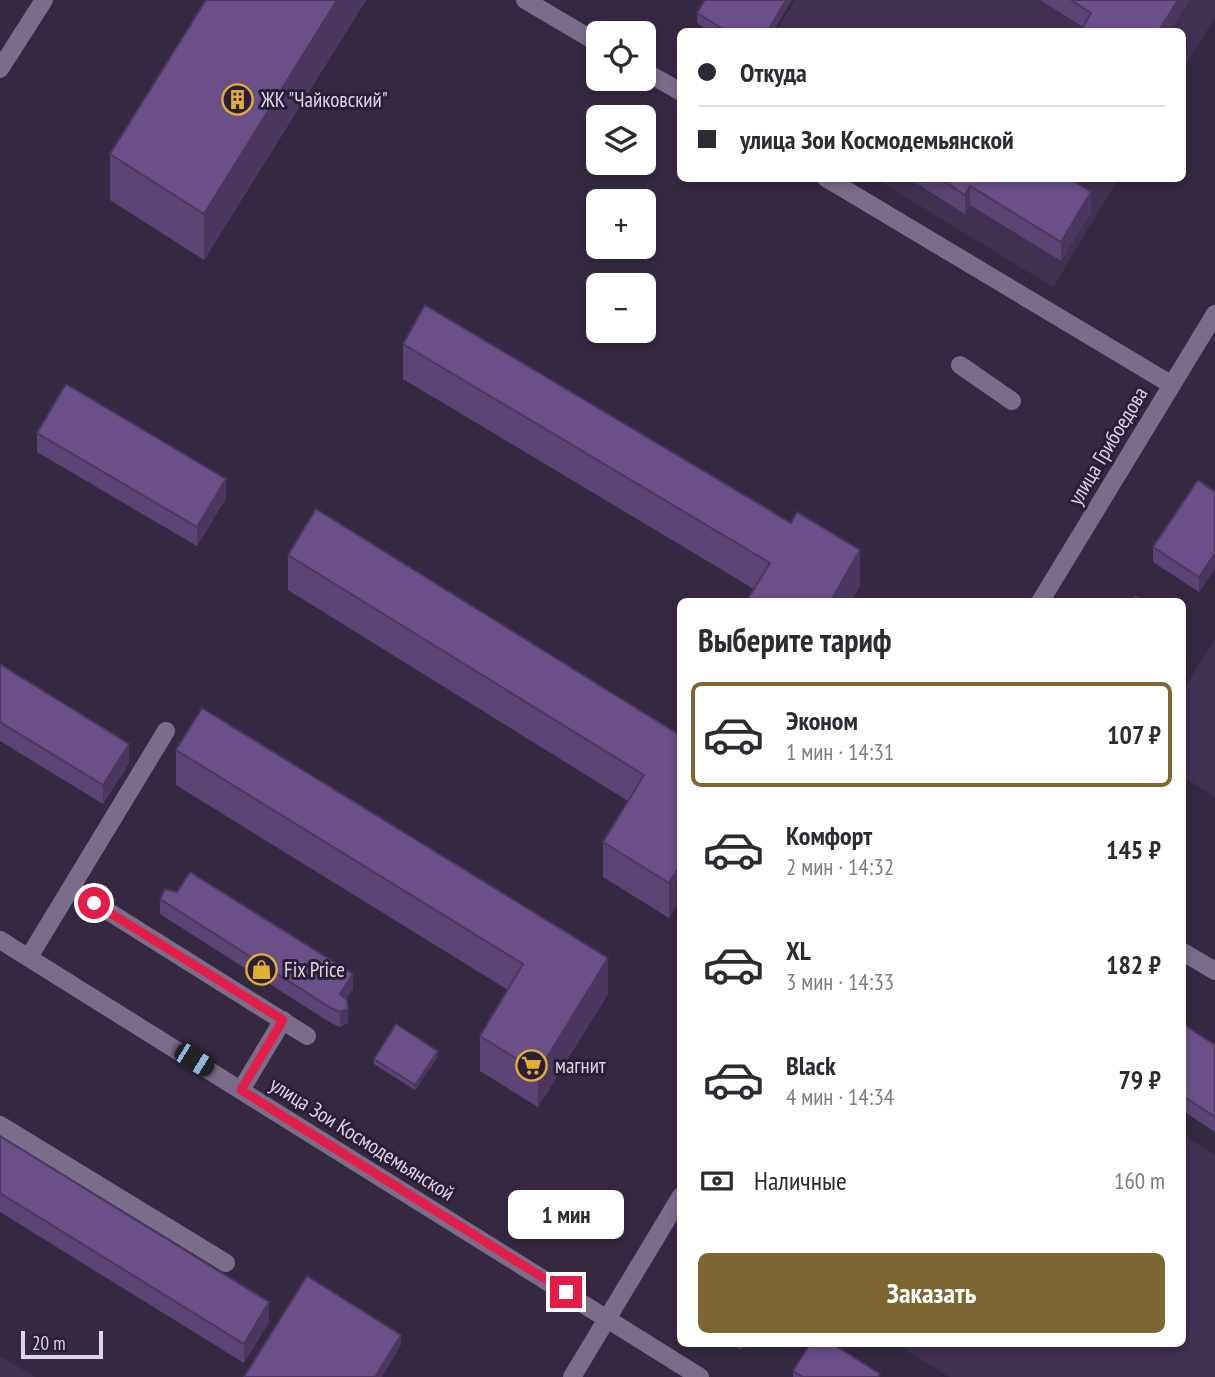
<!DOCTYPE html>
<html lang="ru">
<meta charset="utf-8">
<style>
:root{--surface:#fff;--page:#f2f2f3;--text:#2b2b33;--muted:#7c7c81;--line:#e1e1e2;--accent:#7d6633}
body{margin:0;font-family:"PT Sans Narrow",sans-serif;background:var(--page);color:var(--text);height:100vh;display:flex;flex-direction:column;font-size:26px;white-space:nowrap}
*{box-sizing:border-box;margin:0}
p{font-size:23px;color:var(--muted)}
.icon{flex:none;width:38px;height:38px;fill:none;stroke:currentColor;stroke-width:2;stroke-linecap:round;stroke-linejoin:round}
.map{position:relative;flex:1;overflow:hidden}
.side{position:absolute;left:677px;top:598px;width:509px;height:749px;display:flex;flex-direction:column;background:var(--surface);border-radius:10px;box-shadow:0 4px 10px #0003}
.side>*{flex:none}
.banner{position:absolute;left:677px;top:28px;width:509px;height:154px;border-radius:10px;box-shadow:0 4px 10px #0003;display:grid;align-content:center;height:154px;padding:0 21px;background:var(--surface)}
.fabs{position:absolute;left:586px;top:21px;display:grid;gap:14px}
.fabs a{display:grid;place-items:center;width:70px;height:70px;border-radius:10px;background:var(--surface);box-shadow:0 4px 10px #0003;font-size:35px}
.scale{position:absolute;left:21px;bottom:18px;width:82px;box-sizing:border-box;padding-left:7px;border:4px solid #ddd6e6;border-top:0;font-size:19px;line-height:24px;white-space:nowrap;color:#ddd6e6;-webkit-text-stroke:5px #2b1f37;paint-order:stroke}
.end{position:absolute;width:32px;height:32px;margin:-16px;border:9px solid #e11d48;background:#fff;box-shadow:0 0 0 4px #fff}
.from{border-radius:50%}
.bubble{position:absolute;height:49px;border-radius:10px;background:var(--surface);box-shadow:0 4px 10px #0003;font-size:23px;font-weight:700;line-height:49px;text-align:center}
.car{position:absolute;width:21px;height:42px;margin:-21px -10px;border-radius:9px;box-shadow:0 0 5px 2px #0007;background:linear-gradient(#222 24%,#8ab4d8 0 40%,#222 0 76%,#8ab4d8 0 86%,#222 0)}
.banner b{display:flex;align-items:center;gap:24px;height:66px;font-size:26px}
.banner b+b{border-top:2px solid var(--line)}
.banner i{width:18px;height:18px;background:var(--text)}
ul{padding:0;list-style:none}
li{display:flex;align-items:center;gap:21px;height:105px;margin:0 14px 10px;padding:0 7px;border:4px solid transparent;border-radius:10px}
li div{flex:1}
li b{display:block;font-size:26px}
li em{font-style:normal;font-weight:700}
li.on{border-color:var(--accent)}
li>.icon{width:63px;height:63px;stroke-width:1.5}
h2{padding:0 21px;font-size:32px;line-height:84px}
.pay{display:flex;align-items:center;gap:18px;height:77px;padding:0 21px;font-size:26px}
.pay p{margin-inline-start:auto}
.button{display:flex;gap:14px;margin-top:auto;padding:14px 21px}
.button a{flex:1;height:80px;border-radius:10px;background:var(--accent);color:#fff;font-size:28px;font-weight:700;line-height:80px;text-align:center}
.map>svg:first-child{display:block}
</style>
<div class="map">
<svg width="1215" height="1377" viewBox="0 0 1215 1377">
<rect width="100%" height="100%" fill="#352942"/>
<!-- built -->
<path fill="#403150" d="M795 0H1215V17L1183 70V32H776Z
M876 179H1118L1053 287Z
M1215 638V797L1183 777V691Z
M1183 1135 1215 1155V1377H950L896 1344H1183Z
M0 1356 35 1377H0Z"/>
<g fill="none" stroke-linecap="round" stroke-linejoin="round">
<!-- minor -->
<path stroke="#7a6d8a" stroke-width="18" d="M525 0 598 43
M0 69 44 0
M644 71 681 92
M826 178 1172 385
M960 365 1012 401
M1040 602 1215 314
M71 888 307 1036
M0 940 700 1377
M1183 952 1215 971
M29 957 166 731
M241 1090 283 1020
M0 1125 226 1263
M572 1377 681 1196"/>
</g>
<!-- wall -->
<path fill="#5c4476" d="M206 0H366L204 260 110 200V154Z
M1040 0H1189L1170 32H1080L1083 27Z
M697 13 773 32H711L697 23Z
M908 178H1080L1077 184 1091 212 1061 261 970 205 965 214Z
M403 344 791 523 860 586 754 589 403 379Z
M37 433 226 498 197 546 37 452Z
M1215 492V568L1199 592 1153 562V547Z
M288 555 681 736V899L669 918 603 877V842L628 801 288 590Z
M0 664 129 763 103 804 0 741Z
M176 750 608 994 538 1107 480 1071V1036L508 990 176 785Z
M160 899 353 989 346 999 348 1023 340 1027 331 1023 160 914Z
M1183 1031 1215 1045V1132L1183 1111Z
M438 1056 415 1090 374 1064V1059Z
M0 1136 269 1322 244 1363 0 1212Z
M732 1344H745L741 1350Z
M793 1371 880 1377H793Z"/>
<!-- shaded-wall -->
<path fill="#4b3760" d="M337 0H366L204 260V214Z
M786 0H792L773 32H767Z
M1178 0H1189L1170 32H1158Z
M1069 178H1080L1068 198Z
M970 186V205L965 214V195Z
M1091 192V212L1061 261V242Z
M226 479V498L197 546V527Z
M860 550V586L851 602H830Z
M1215 553V568L1199 592V577Z
M129 744V763L103 804V785Z
M681 864V899L669 918V883Z
M608 958V994L538 1107V1072Z
M353 974V989L340 1009V994Z
M348 1009V1023L340 1027V1012Z
M438 1051V1056L415 1090V1085Z
M269 1302V1322L244 1363V1344Z
M401 1335V1345L382 1377H375Z"/>
<!-- building -->
<path fill="#6b4f89" stroke="#4b3760" stroke-width="2" d="M206 0H337L204 214 110 154Z
M705 0H786L767 32H728L697 13Z
M1071 0H1178L1158 32H1080L1091 13Z
M939 178H1069L1091 192 1061 242 970 186 965 195Z
M425 305 791 523 797 512 860 550 830 602H746L770 563 403 344Z
M66 384 226 479 197 527 37 433Z
M1198 480 1215 492V553L1199 577 1153 547Z
M316 509 681 736V864L669 883 603 842 644 775 288 555Z
M1135 596 1145 602H1131Z
M0 664 129 744 103 785 0 722Z
M202 708 608 958 538 1072 480 1036 523 964 176 750Z
M190 872 353 974 340 994 347 1000 348 1009 340 1012 331 1008 160 899 165 889 177 892Z
M396 1024 438 1051 415 1085 374 1059Z
M1186 1026 1215 1045V1117L1183 1096V1031Z
M0 1136 269 1302 244 1344 0 1193Z
M307 1276 401 1335 375 1377H244Z
M810 1344H833L880 1374 878 1377H803L793 1371Z"/>
<g fill="none" stroke-linecap="round" stroke-linejoin="round">
<!-- route -->
<path stroke="#e11d48" stroke-width="9" d="M94 903 283 1020 241 1090 566 1292"/>
</g>
<!-- icons -->
<defs>
<symbol id="building-ring" viewBox="-11 -11 22 22"><circle r="9.5" fill="#2b1f37" stroke="#e2ae34" stroke-width="1.5"/><path d="M-4-6H4V6H1V3H-1V6H-4ZM-2.5-4.3h1.7v1.8h-1.7ZM.8-4.3h1.7v1.8H.8ZM-2.5-1h1.7V.8h-1.7ZM.8-1h1.7V.8H.8Z" fill="#e2ae34"/></symbol>
<symbol id="shop-ring" viewBox="-11 -11 22 22"><circle r="9.5" fill="#2b1f37" stroke="#e2ae34" stroke-width="1.5"/><path d="M-5-2.5h2.3a2.7 3.5 0 0 1 5.4 0H5L5.5 6h-11ZM-1.5-2.5h3a1.5 2.3 0 0 0-3 0Z" fill="#e2ae34"/></symbol>
<symbol id="supermarket-ring" viewBox="-11 -11 22 22"><circle r="9.5" fill="#2b1f37" stroke="#e2ae34" stroke-width="1.5"/><path d="M-6-5.5h2.5l.6 2H6L4.5 2H-2.5L-4.4-4H-6ZM-1.5 3.2a1.3 1.3 0 1 0 .1 0ZM3 3.2a1.3 1.3 0 1 0 .1 0Z" fill="#e2ae34"/></symbol>
</defs>
<g fill-rule="evenodd">
<use href="#building-ring" x="220" y="82" width="35" height="35"/>
<use href="#shop-ring" x="244" y="952" width="35" height="35"/>
<use href="#supermarket-ring" x="514" y="1048" width="35" height="35"/>
</g>
<g text-anchor="middle" stroke-width="6" stroke-linejoin="round" paint-order="stroke">
<!-- poi labels -->
<g font-size="21" fill="#ddd6e6" stroke="#2b1f37" text-anchor="start">
<text x="261" y="107">ЖК "Чайковский"</text>
<text x="284" y="977">Fix Price</text>
<text x="555" y="1073">магнит</text>
</g>
<!-- street labels -->
<g font-size="21" fill="#ddd6e6" stroke="#2b1f37">
<text transform="translate(1108 446) rotate(-59)" y="7">улица Грибоедова</text>
<text transform="translate(362 1139) rotate(32)" y="7">улица Зои Космодемьянской</text>
</g>
</g>
</svg>
<div class="fabs">
<a><svg class="icon" aria-label="locate" viewBox="0 0 24 24"><circle cx="12" cy="12" r="6"/><path d="M12 2v4M12 18v4M2 12h4M18 12h4"/></svg></a>
<a><svg class="icon" aria-label="layers" viewBox="0 0 24 24"><path d="M12 4l9 5-9 5-9-5zM3 14l9 5 9-5"/></svg></a>
<a>+</a>
<a>−</a>
</div>
<div class="scale">20 m</div>
<i class="end from" style="left:94px;top:903px"></i>
<i class="end" style="left:566px;top:1292px"></i>
<div class="bubble" style="left:508px;top:1190px;width:116px">1 мин</div>
<i class="car" style="left:194px;top:1060px;rotate:122deg"></i>
<div class="banner">
<b><i class="from"></i>Откуда</b>
<b><i></i>улица Зои Космодемьянской</b>
</div>
<section class="side">
<h2>Выберите тариф</h2>
<ul>
<li class="on"><svg class="icon" aria-label="car" viewBox="0 0 24 24"><path d="M5 17H2v-5l4-1 3-4h7l3 4 3 1v5h-3M9 17h6M6 11h13"/><circle cx="7" cy="17" r="2"/><circle cx="17" cy="17" r="2"/></svg><div><b>Эконом</b><p>1 мин · 14:31</p></div><em>107 ₽</em></li>
<li><svg class="icon" aria-label="car" viewBox="0 0 24 24"><path d="M5 17H2v-5l4-1 3-4h7l3 4 3 1v5h-3M9 17h6M6 11h13"/><circle cx="7" cy="17" r="2"/><circle cx="17" cy="17" r="2"/></svg><div><b>Комфорт</b><p>2 мин · 14:32</p></div><em>145 ₽</em></li>
<li><svg class="icon" aria-label="car" viewBox="0 0 24 24"><path d="M5 17H2v-5l4-1 3-4h7l3 4 3 1v5h-3M9 17h6M6 11h13"/><circle cx="7" cy="17" r="2"/><circle cx="17" cy="17" r="2"/></svg><div><b>XL</b><p>3 мин · 14:33</p></div><em>182 ₽</em></li>
<li><svg class="icon" aria-label="car" viewBox="0 0 24 24"><path d="M5 17H2v-5l4-1 3-4h7l3 4 3 1v5h-3M9 17h6M6 11h13"/><circle cx="7" cy="17" r="2"/><circle cx="17" cy="17" r="2"/></svg><div><b>Black</b><p>4 мин · 14:34</p></div><em>79 ₽</em></li>
</ul>
<div class="pay"><svg class="icon" aria-label="cash" viewBox="0 0 24 24"><path d="M3 7h18v10H3z"/><circle cx="12" cy="12" r="2"/></svg>Наличные<p>160 m</p></div>
<div class="button"><a>Заказать</a></div>
</section>
</div>
